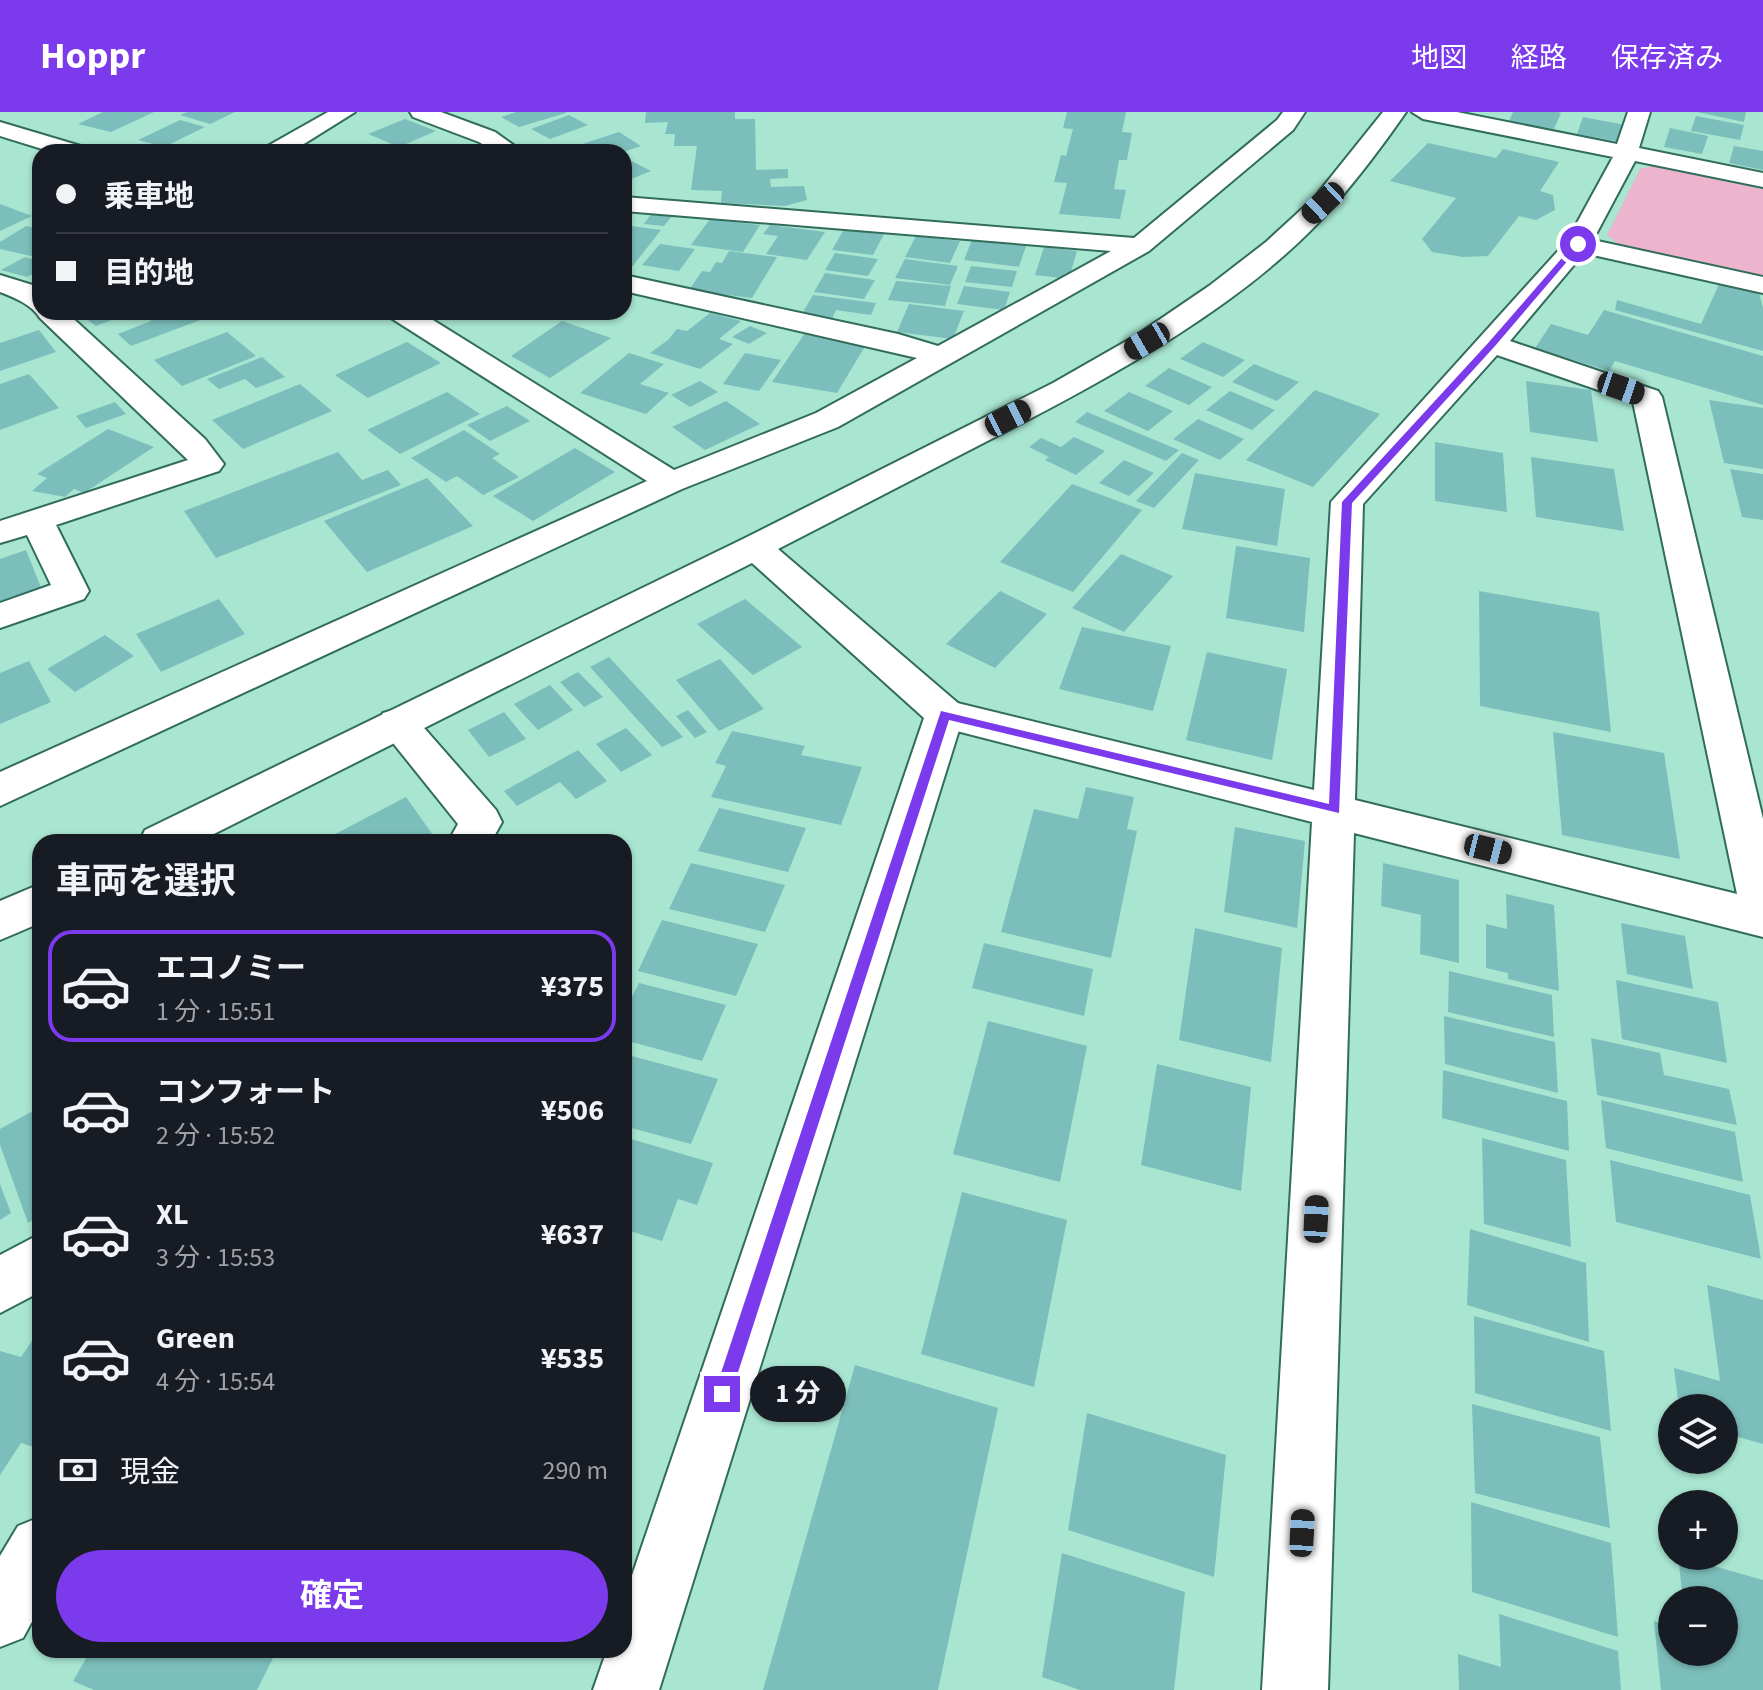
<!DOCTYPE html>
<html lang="ja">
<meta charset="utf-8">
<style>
:root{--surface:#171b24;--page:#242831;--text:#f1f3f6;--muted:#9ea1a6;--line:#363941;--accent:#7c3aed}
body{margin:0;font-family:"Source Sans 3","Noto Sans JP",sans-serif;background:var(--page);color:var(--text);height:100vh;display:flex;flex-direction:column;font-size:30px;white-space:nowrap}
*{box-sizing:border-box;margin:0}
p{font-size:26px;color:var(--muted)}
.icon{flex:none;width:44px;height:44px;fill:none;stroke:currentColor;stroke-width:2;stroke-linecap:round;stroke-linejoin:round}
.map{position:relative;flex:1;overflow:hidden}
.panel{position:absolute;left:32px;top:722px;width:600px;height:824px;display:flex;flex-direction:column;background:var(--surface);border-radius:24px;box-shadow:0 2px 6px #0004}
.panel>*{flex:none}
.guide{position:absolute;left:32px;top:32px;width:600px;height:176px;border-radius:24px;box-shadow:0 2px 6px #0004;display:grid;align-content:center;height:176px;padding:0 24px;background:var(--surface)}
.buttons{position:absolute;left:1658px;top:1282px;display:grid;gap:16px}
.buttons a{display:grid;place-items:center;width:80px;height:80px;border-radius:50%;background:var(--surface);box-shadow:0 2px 6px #0004;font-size:40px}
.end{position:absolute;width:36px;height:36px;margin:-18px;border:10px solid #7c3aed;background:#fff;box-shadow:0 0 0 4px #fff}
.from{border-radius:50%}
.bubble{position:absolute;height:56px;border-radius:28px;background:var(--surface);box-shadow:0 2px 6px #0004;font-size:26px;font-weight:700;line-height:56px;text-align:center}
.car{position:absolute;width:24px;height:48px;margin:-24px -12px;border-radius:10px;box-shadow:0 0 6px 2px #0007;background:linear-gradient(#222 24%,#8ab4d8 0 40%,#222 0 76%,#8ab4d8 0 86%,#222 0)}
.guide b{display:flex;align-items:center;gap:28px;height:76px;font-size:30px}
.guide b+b{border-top:2px solid var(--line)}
.guide i{width:20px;height:20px;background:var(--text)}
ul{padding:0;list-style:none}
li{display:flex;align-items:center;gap:24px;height:112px;margin:0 16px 12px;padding:0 8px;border:4px solid transparent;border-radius:24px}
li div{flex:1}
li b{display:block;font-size:30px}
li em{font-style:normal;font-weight:700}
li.active{border-color:var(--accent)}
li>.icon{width:72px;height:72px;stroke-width:1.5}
h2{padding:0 24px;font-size:36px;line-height:96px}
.pay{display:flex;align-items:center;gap:20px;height:88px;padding:0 24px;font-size:30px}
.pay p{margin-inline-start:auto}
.cta{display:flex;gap:16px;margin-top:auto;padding:16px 24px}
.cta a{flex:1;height:92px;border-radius:48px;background:var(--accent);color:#fff;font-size:32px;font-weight:700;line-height:92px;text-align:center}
header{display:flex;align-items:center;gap:48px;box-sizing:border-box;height:112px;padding:0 40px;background:var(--accent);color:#fff}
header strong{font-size:38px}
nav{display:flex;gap:44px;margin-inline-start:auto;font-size:28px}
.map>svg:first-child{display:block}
</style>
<header>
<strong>Hoppr</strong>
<nav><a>地図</a><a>経路</a><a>保存済み</a></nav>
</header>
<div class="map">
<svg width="1763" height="1578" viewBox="0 0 1763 1578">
<rect width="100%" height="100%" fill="#a9e6d1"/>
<!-- green -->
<path fill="#edb4cd" d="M1652 54 1763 77V164L1618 132 1607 123 1640 57Z"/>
<!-- building -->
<path fill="#7cbebb" d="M103 0H154L111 20 78 12Z
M187 0H235L210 12 180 3Z
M516 0H566V1L519 15 501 5Z
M646 0H735V7H755L756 58 788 57V66L770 67 771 75 804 74 807 88 785 94 721 91 722 79 691 78 697 34H674L675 22H665L668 10 645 11Z
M1067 0H1126L1122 20 1132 21 1127 48H1119L1114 77 1126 78 1120 107 1059 102 1067 71 1054 70 1061 43 1066 44 1073 17 1063 16Z
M1513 0H1558L1561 1 1554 17 1509 9Z
M1697 0H1746L1744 10Z
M569 3 588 13 550 27 531 17Z
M1696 4 1744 13 1740 28 1691 19Z
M1583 5 1625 13 1621 30 1577 22Z
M405 7 436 19 399 35 368 22Z
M180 8 205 15 164 35 138 28Z
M1670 16 1708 24 1702 42 1664 35Z
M619 20 641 34 623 40H558Z
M1428 31 1496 46 1503 37 1559 50 1540 79 1553 83 1555 98 1536 108 1519 104 1488 144 1463 145 1432 140 1422 127 1456 86 1390 69Z
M1734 34 1763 39V58L1729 51Z
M626 46 651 59 624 70Z
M0 92 32 104 0 119Z
M651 102 672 104 664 114 644 112Z
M710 107 760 113 743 140 691 133Z
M624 113 661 118 632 155 624 153Z
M770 113 825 120 807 148 766 142 778 124 763 122Z
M26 114 40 117V146L0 137V130Z
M844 117 884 122 873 143 832 138Z
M916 124 960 129 950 151 905 145Z
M972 128 1026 134 1019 155 964 148Z
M660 132 695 137 679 159 642 153Z
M1044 135 1077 139 1069 167 1035 163Z
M729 139 777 145 752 186 689 178 702 159 710 160 716 150 722 151Z
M835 141 878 147 868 164 825 158Z
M25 145 40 149V158L27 165 1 158Z
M905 147 958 154 950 173 895 166Z
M971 154 1017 159 1012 175 965 170Z
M825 161 875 168 864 187 814 180Z
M896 169 951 174 945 194 888 188Z
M1719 172 1759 180 1763 196V239L1615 198 1617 188 1701 212Z
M964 174 1010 180 1004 198 957 192Z
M813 183 876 191 871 203 836 198 832 207 802 202Z
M909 192 964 199 953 227 897 220Z
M1604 198 1763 244V293L1615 249 1609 259 1535 236 1551 212 1588 223Z
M77 200H132L96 214Z
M144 200H195L203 207 131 234 118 222 151 209 141 201Z
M710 201 741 209 719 227 733 232 700 257 650 241 668 228 677 217 687 219Z
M562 209 611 226 550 266 511 244Z
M750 214 767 221 749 232 732 225Z
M39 218 56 240 0 259V231Z
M227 220 256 244 182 274 154 248Z
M805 221 867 231 837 281 772 270Z
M407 230 441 251 368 286 335 263Z
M1203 230 1245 248 1223 265 1180 247Z
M629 241 664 252 640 272 669 281 646 302 580 281Z
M745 241 781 248 759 279 723 272Z
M262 245 285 265 256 276 245 267 219 277 207 267Z
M1254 252 1299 270 1277 289 1232 270Z
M1169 256 1212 275 1189 293 1145 274Z
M29 262 59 296 0 318V272Z
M700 269 718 280 690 295 671 283Z
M1526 269 1591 278 1598 330 1530 320Z
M300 272 332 299 243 337 212 308Z
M1315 278 1380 302 1313 375 1246 348Z
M1230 279 1275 298 1252 318 1206 298Z
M447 280 480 302 400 342 367 318Z
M1129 280 1173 299 1148 319 1104 299Z
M1709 288 1763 296V357L1724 351Z
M726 289 760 312 705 338 672 315Z
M115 290 126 302 86 316 76 304Z
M507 294 530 309 490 329 467 313Z
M1087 300 1179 338 1166 349 1075 310Z
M1198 307 1244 327 1220 348 1173 327Z
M108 317 154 335 84 381 74 377 65 385 32 379 47 366 37 362Z
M464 318 500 342 492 346 519 365 483 383 457 364 446 370 411 346Z
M1074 325 1105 339 1076 363 1045 348 1049 345 1029 335 1041 326 1061 335Z
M1435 330 1503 341 1507 400 1435 389Z
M575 336 615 360 533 409 493 384Z
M338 340 362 368 388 358 401 373 216 446 184 399Z
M1182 341 1199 348 1154 396 1136 389Z
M1531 345 1614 357 1624 419 1536 405Z
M1124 348 1154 361 1129 384 1099 371Z
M1730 357 1763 362V408L1742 405Z
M1195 361 1285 377 1277 434 1182 417Z
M427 366 473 414 367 460 324 409Z
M1072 372 1142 398 1073 480 1000 450Z
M1236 434 1310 446 1304 520 1226 506Z
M26 438 42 478 0 493V447Z
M1121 442 1173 464 1124 520 1072 496Z
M1000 479 1047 502 995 556 946 532Z
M1479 479 1599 500 1611 620 1480 594Z
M219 487 245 522 161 560 136 522Z
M745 487 802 535 753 563 697 512Z
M1082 515 1171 534 1153 599 1059 577Z
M105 523 134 544 75 580 47 557Z
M1207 540 1287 557 1272 648 1186 628Z
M609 545 683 625 662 635 590 555Z
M720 547 764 597 719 619 676 568Z
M29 549 51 590 0 612V561Z
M578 560 603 585 584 595 560 570Z
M550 573 573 598 538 618 514 592Z
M688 598 707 620 695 626 676 604Z
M504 600 526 627 489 645 468 618Z
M626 616 652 643 621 660 596 632Z
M732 619 805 634 801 643 862 655 841 713 711 685 726 654 715 651Z
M1553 620 1664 641 1680 747 1562 723Z
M578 638 607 669 576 687 560 670 517 694 504 679Z
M1086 675 1134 685 1127 717 1137 719 1111 846 1001 820 1034 697 1078 707Z
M406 685 433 723 421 730H320Z
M719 696 806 716 788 760 698 739Z
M1235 715 1305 729 1297 816 1224 800Z
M691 751 785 773 765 820 669 797Z
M1383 751 1459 768V851L1420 842 1421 803 1381 794Z
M1506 782 1554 793 1559 879 1508 867V861L1486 856V812L1507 817Z
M662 808 758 832 736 884 638 859Z
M1621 811 1685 824 1693 877 1627 862Z
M1195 816 1282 836 1271 950 1179 928Z
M984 831 1093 857 1084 904 972 876Z
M1449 859 1552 883 1554 925 1448 900Z
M1616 868 1718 890 1727 951 1622 927Z
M639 871 726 893 702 949 624 928V901Z
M1444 904 1555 930 1558 981 1445 952Z
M988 909 1087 934 1060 1070 953 1042Z
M1591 926 1660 941 1664 963 1729 977 1737 1013 1597 983Z
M624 942 718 967 691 1032 624 1014Z
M1157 952 1251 975 1241 1079 1141 1053Z
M1443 958 1567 989 1569 1039 1442 1006Z
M1601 988 1735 1020 1743 1070 1606 1036Z
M40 995V1104L28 1111 0 1033V1017Z
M624 1025 713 1051 697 1093 678 1087 662 1129 624 1117Z
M1482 1026 1566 1048 1571 1135 1484 1112Z
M1610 1048 1750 1083 1761 1147 1616 1110Z
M0 1072 11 1101 0 1108Z
M962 1080 1067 1108 1034 1275 921 1242Z
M1470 1117 1586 1151 1589 1230 1467 1193Z
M1707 1173 1763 1188V1332L1724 1321V1296H1679L1674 1256 1720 1269Z
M1474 1204 1604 1239 1611 1319 1475 1281Z
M40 1217V1337L21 1331 0 1363V1239L21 1245Z
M855 1253 998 1296 938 1578H763Z
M1472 1292 1600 1325 1610 1416 1475 1381Z
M1087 1301 1226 1343 1214 1465 1068 1418Z
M1471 1390 1611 1431 1618 1525 1472 1480Z
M1062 1441 1185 1480 1174 1578H1080L1042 1565Z
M1678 1444 1763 1468V1578H1661L1654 1509 1672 1514V1540H1724V1488H1683Z
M1499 1502 1618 1539 1621 1578H1459L1458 1542 1501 1555Z
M91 1538H277L257 1578H94L73 1569Z"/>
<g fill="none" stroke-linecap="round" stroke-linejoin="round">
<defs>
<path id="street" d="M410 0H441L495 20 523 40H495L479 30 413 5Z
M1283 0H1305L1293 18 1149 139 838 315 682 377 0 694V660L647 369 391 206 387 200H420L674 358 816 301 917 246 624 179V163L898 222 938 234 1111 139 624 99V85L1134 126 1277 8Z
M1412 0H1457L1617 32 1628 0H1650L1639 36 1763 61V75L1635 49 1593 128 1763 165V181L1584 141 1510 229 1658 279 1662 285 1763 707V825L1354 721 1328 1578H1262L1312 710 945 616 931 612 926 602 931 592 945 588 1314 678 1331 390 1567 129 1613 45 1423 7ZM1497 243 1633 290 1737 782 1355 688 1363 392Z
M0 163 39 175 40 200H66L205 327 224 352 219 359 56 413 89 479 84 487 0 516V491L51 473 27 423 0 431V409L188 348 40 206C32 193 16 186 0 180Z
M397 597 411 601 496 698 502 710 491 730H448L458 712 377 611 383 601Z
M40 1122V1180L0 1201V1143Z
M40 1405V1495L23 1526 0 1535V1444L18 1414Z"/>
<path id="secondary" d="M328 0H355L291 40H262L266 35Z
M1383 0H1406C1384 32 1358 66 1332 96 1246 193 1112 264 999 323 925 361 852 399 778 437L959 592 964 602 659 1578H593L607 1538H624V1487L924 606 752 451 198 730H139L145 718 743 427 1053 271 1137 223 1209 174 1266 130 1314 86Z
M0 10 84 35 88 40H52L0 24Z
M40 772V811L0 828V789Z"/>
</defs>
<!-- street casing -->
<use href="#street" stroke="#326c5a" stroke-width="4"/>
<!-- secondary casing -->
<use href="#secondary" stroke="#326c5a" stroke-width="4"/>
<!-- street -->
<use href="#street" fill="#fff" fill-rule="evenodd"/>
<!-- secondary -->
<use href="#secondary" fill="#fff" fill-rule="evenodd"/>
</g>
<!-- route -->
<path fill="#7c3aed" d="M1575 131 1582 132 1495 234 1352 391 1339 701 949 608 731 1282 728 1288 722 1291 716 1288 714 1282 941 599 1329 692 1342 390 1489 230Z"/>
</svg>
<div class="buttons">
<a><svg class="icon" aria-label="layers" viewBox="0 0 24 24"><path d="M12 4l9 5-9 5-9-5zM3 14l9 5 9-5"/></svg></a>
<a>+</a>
<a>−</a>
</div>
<i class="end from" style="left:1578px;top:132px"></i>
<i class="end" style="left:722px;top:1282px"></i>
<div class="bubble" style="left:750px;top:1254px;width:96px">1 分</div>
<i class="car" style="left:1323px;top:91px;rotate:227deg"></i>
<i class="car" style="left:1147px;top:229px;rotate:240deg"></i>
<i class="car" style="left:1621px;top:276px;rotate:109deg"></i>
<i class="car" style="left:1008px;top:306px;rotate:63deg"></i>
<i class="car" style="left:1488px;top:737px;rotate:104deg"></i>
<i class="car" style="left:1316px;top:1107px;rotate:3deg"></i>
<i class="car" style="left:1302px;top:1421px;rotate:3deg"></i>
<div class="guide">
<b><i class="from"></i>乗車地</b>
<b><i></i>目的地</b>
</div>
<section class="panel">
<h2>車両を選択</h2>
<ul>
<li class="active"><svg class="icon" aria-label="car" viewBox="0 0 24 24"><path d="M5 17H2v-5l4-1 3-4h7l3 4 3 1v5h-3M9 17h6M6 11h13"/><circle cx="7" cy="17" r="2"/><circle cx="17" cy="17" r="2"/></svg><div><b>エコノミー</b><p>1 分 · 15:51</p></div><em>¥375</em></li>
<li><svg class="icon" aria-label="car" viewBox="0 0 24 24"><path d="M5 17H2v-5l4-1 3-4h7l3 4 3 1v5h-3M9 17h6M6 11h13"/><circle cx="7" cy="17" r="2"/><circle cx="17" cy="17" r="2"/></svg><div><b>コンフォート</b><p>2 分 · 15:52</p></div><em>¥506</em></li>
<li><svg class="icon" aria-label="car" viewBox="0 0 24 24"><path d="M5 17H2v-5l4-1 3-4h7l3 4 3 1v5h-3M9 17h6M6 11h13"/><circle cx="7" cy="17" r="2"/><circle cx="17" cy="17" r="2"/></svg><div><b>XL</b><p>3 分 · 15:53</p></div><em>¥637</em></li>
<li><svg class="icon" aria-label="car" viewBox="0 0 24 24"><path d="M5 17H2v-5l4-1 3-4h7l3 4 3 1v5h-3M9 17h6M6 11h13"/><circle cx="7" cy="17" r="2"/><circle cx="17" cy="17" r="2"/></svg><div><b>Green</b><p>4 分 · 15:54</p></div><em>¥535</em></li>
</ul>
<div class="pay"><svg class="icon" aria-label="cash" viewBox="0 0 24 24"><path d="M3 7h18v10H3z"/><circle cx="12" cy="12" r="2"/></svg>現金<p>290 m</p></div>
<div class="cta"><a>確定</a></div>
</section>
</div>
